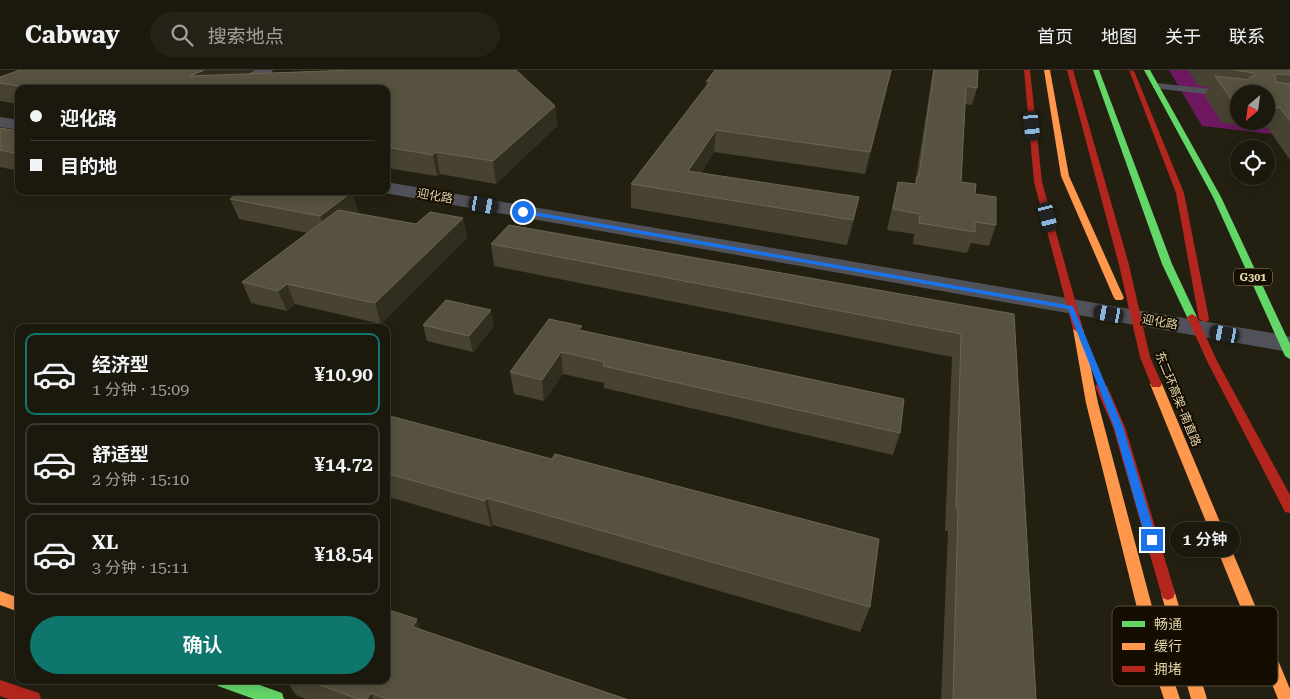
<!DOCTYPE html>
<html lang="zh">
<meta charset="utf-8">
<style>
:root{--surface:#1b180d;--page:#242116;--text:#f1f3f6;--muted:#a0a09d;--line:#39372e;--accent:#0f766e}
body{margin:0;font-family:"Roboto Serif","Noto Sans SC",serif;background:var(--page);color:var(--text);height:100vh;display:flex;flex-direction:column;font-size:19px;white-space:nowrap}
*{box-sizing:border-box;margin:0}
p{font-size:16px;color:var(--muted)}
.icon{flex:none;width:28px;height:28px;fill:none;stroke:currentColor;stroke-width:2;stroke-linecap:round;stroke-linejoin:round}
.map{position:relative;flex:1;overflow:hidden}
.details{position:absolute;left:15px;top:254px;width:375px;height:360px;display:flex;flex-direction:column;background:var(--surface);border-radius:10px;box-shadow:0 2px 12px #0003,0 0 0 1px var(--line)}
.details>*{flex:none}
.guide{position:absolute;left:15px;top:15px;width:375px;height:110px;border-radius:10px;box-shadow:0 2px 12px #0003,0 0 0 1px var(--line);display:grid;align-content:center;height:110px;padding:0 15px;background:var(--surface)}
.needle{width:32px;rotate:209deg}
.controls{position:absolute;left:1230px;top:15px;display:grid;gap:10px}
.controls a{display:grid;place-items:center;width:45px;height:45px;border-radius:50%;background:var(--surface);box-shadow:0 2px 12px #0003,0 0 0 1px var(--line);font-size:25px}
.end{position:absolute;width:22px;height:22px;margin:-11px;border:6px solid #1a73e8;background:#fff;box-shadow:0 0 0 2px #fff}
.from{border-radius:50%}
.bubble{position:absolute;height:35px;border-radius:18px;background:var(--surface);box-shadow:0 2px 12px #0003,0 0 0 1px var(--line);font-size:16px;font-weight:600;line-height:35px;text-align:center}
.car{position:absolute;width:15px;height:30px;margin:-15px -8px;border-radius:6px;box-shadow:0 0 4px 1px #0007;background:linear-gradient(#222 24%,#8ab4d8 0 40%,#222 0 76%,#8ab4d8 0 86%,#222 0)}
.guide b{display:flex;align-items:center;gap:18px;height:48px;font-size:19px}
.guide b+b{border-top:1px solid var(--line)}
.guide i{width:12px;height:12px;background:var(--text)}
ul{padding:9px 0 0;list-style:none}
li{display:flex;align-items:center;gap:15px;height:82px;margin:0 10px 8px;padding:0 5px;border:2px solid var(--line);border-radius:10px}
li div{flex:1}
li b{display:block;font-size:19px}
li em{font-style:normal;font-weight:600}
li.selected{border-color:var(--accent)}
li>.icon{width:45px;height:45px;stroke-width:1.5}
.action{display:flex;gap:10px;margin-top:auto;padding:10px 15px}
.action a{flex:1;height:58px;border-radius:30px;background:var(--accent);color:#fff;font-size:20px;font-weight:600;line-height:58px;text-align:center}
header{display:flex;align-items:center;gap:30px;box-sizing:border-box;height:70px;padding:0 25px;background:var(--surface);border-bottom:1px solid var(--line)}
header strong{font-size:24px}
nav{display:flex;gap:28px;margin-inline-start:auto;font-size:18px}
.search{width:350px;height:45px;background:var(--page);display:flex;align-items:center;gap:12px;box-sizing:border-box;padding:0 18px;border-radius:28px;color:var(--muted);font-size:19px}
.map>svg:first-child{display:block}
</style>
<header>
<strong>Cabway</strong>
<div class="search"><svg class="icon" aria-label="search" viewBox="0 0 24 24"><circle cx="10" cy="10" r="6"/><path d="M15 15l6 6"/></svg>搜索地点</div>
<nav><a>首页</a><a>地图</a><a>关于</a><a>联系</a></nav>
</header>
<div class="map">
<svg width="1290" height="629" viewBox="0 0 1290 629">
<rect width="100%" height="100%" fill="#242011"/>
<!-- green -->
<path fill="#6d1860" fill-rule="evenodd" d="M1169 0H1290V66L1202 56ZM1239 24H1266V51H1239Z"/>
<g fill="none" stroke-linecap="round" stroke-linejoin="round">
<!-- lane -->
<path fill="#515259" fill-rule="evenodd" d="M1156 13 1239 22 1243 24H1239V28L1153 18V14Z"/>
<!-- street -->
<path fill="#515259" fill-rule="evenodd" d="M255 0H273L271 3 239 19H220L222 16Z
M0 47 19 50V60L0 57Z
M386 112 1283 265 1290 267V279L1283 281 379 122 386 121Z"/>
<!-- fast -->
<path fill="#63d668" fill-rule="evenodd" d="M1093 0H1099L1172 194 1197 247 1196 249H1188L1187 247 1162 194Z
M1144 0H1150L1221 127 1290 274V289L1285 286 1213 127Z
M216 610H246L282 623 284 629H254L218 616Z"/>
<!-- slow -->
<path fill="#ff974d" fill-rule="evenodd" d="M1044 0H1050L1069 106 1124 228 1122 230H1116L1114 228 1061 106Z
M1078 256 1083 259 1098 333 1163 578 1180 629H1164L1147 578 1086 333 1073 259Z
M1156 310 1162 314 1290 619V629H1278L1150 314Z
M1168 516 1173 518 1175 523 1207 629H1191L1161 523 1163 518Z
M0 521 19 528V542L0 535Z"/>
<!-- jam -->
<path fill="#b3261e" fill-rule="evenodd" d="M1024 0H1030L1042 112 1083 259 1078 262 1073 259 1034 112Z
M1067 0H1073L1129 195 1150 287 1162 314 1160 317H1152L1140 287 1119 195Z
M1129 0 1134 1 1184 123 1209 249 1208 251 1204 252 1199 249 1176 123Z
M1192 244 1197 247 1217 291 1290 425V443L1285 442 1207 291 1187 247Z
M1101 312 1107 316 1125 357 1175 523 1173 528 1168 530 1163 528 1161 523 1113 357 1095 316Z
M0 610 39 623 41 629H9L0 626Z"/>
</g>
<!-- wall -->
<path fill="#474231" fill-rule="evenodd" d="M20 0H252L243 4 353 0H516L555 36 557 56 496 114 440 104 437 106 386 98V19H19V34L0 31V7Z
M892 0 865 104 714 82 701 103 854 151 847 175 631 138V114L706 17V12Z
M933 0H978L977 18 972 35 965 34 961 112 975 124 996 155 989 176 971 173 967 183 913 174 914 164 887 160 898 112 915 114 916 108Z
M1188 0H1290V90L1268 58 1222 53 1205 26 1209 17 1198 16ZM1239 24H1266V51H1239Z
M0 58 19 61V101L0 97Z
M352 122 358 142 357 143 416 154 463 148 467 168 381 254 295 234 287 241 251 233 242 212 308 163 239 149 230 129Z
M491 174 1014 244 1036 629H941L948 461H945L952 287 494 196Z
M423 255 494 256 473 282 427 271Z
M582 260 900 363 893 385 604 318V313L563 304 544 331 514 324 510 302Z
M386 345 870 537 860 562 493 455 491 457 386 426Z
M422 560 626 629H306L296 625 287 612 284 610H386Z"/>
<!-- shaded-wall -->
<path fill="#322e1f" d="M204 0H252L212 19 190 6Z
M891 0H892L865 104 870 82Z
M711 10 705 32 706 12Z
M555 36 557 56 496 114 493 91Z
M716 60 714 82 687 124 688 101Z
M19 81V91L14 83Z
M436 82 440 104 437 106 433 85Z
M352 122 358 142 327 166 320 146Z
M859 127 854 151 847 175 853 150Z
M463 148 467 168 381 254 375 233Z
M287 214 295 234 287 241 278 221Z
M491 240 494 256 473 282 469 266Z
M561 282 563 304 544 331 542 310Z
M487 428 493 455 491 457 485 431Z
M417 549 428 576 413 557Z
M371 623 374 629H367Z"/>
<!-- building -->
<path fill="#57523f" stroke="#6c6650" d="M20 0H204L190 6 353 0H516L555 36 493 91 436 82 433 85 386 77V19H37L0 13V7Z
M715 0H891L870 82 716 60 688 101 859 127 853 150 631 114 711 10 706 12Z
M934 0H978L977 18 966 16 961 112 976 114 975 124 996 127V155L975 152V162L919 153 920 144 893 139 898 112 916 114 917 106H919Z
M1234 0H1290V5L1277 4 1275 5 1276 12 1290 14V51L1280 38 1266 36V24H1239V33H1234L1215 6 1249 10 1251 6H1255L1254 3Z
M0 58 19 61V81L14 83 0 80Z
M242 121H348L352 122 320 146 230 129Z
M338 140 416 154 430 142 463 148 375 233 287 214 278 221 242 212Z
M509 155 1014 244 1036 629H953L958 438H956L961 264 491 174Z
M446 230 491 240 469 266 423 255Z
M549 249 582 256 579 260 904 329 900 363 603 296 605 292 561 282 542 310 510 302Z
M386 345 552 389 555 384 879 469 870 537 487 428 485 431 386 403Z
M386 539 417 549 413 557 626 629H387L371 623 367 629H358L307 610H386Z"/>
<!-- route -->
<path fill="#1a73e8" d="M523 140 1073 236 1123 357 1157 470 1155 473 1152 474 1146 470 1114 357 1068 239 521 143Z"/>
<g text-anchor="middle" stroke-width="4" stroke-linejoin="round" paint-order="stroke">
<!-- shield labels -->
<rect fill="#150d00" stroke="#a39979" stroke-width="1" x="1234" y="198.5" width="38" height="17" rx="4"/>
<g font-size="11" font-weight="bold" fill="#e0d5ad">
<text x="1253" y="211">G301</text>
</g>
<!-- street labels -->
<g font-size="12" fill="#e0d5ad" stroke="#150d00">
<text transform="translate(435 126) rotate(10)" y="4">迎化路</text>
<text transform="translate(1160 252) rotate(10)" y="4">迎化路</text>
<text transform="translate(1178 329) rotate(68)" y="4">东二环高架-南直路</text>
</g>
</g>
<!-- legend -->
<rect x="1112" y="536" width="166" height="80" rx="8" fill="#150d00" stroke="#524934" stroke-width="1"/>
<rect x="1122" y="551" width="23" height="6" fill="#63d668"/>
<rect x="1122" y="573" width="23" height="7" fill="#ff974d"/>
<rect x="1122" y="596" width="23" height="6" fill="#b3261e"/>
<g font-size="14" fill="#e0d5ad">
<text x="1154" y="559">畅通</text>
<text x="1154" y="581">缓行</text>
<text x="1154" y="604">拥堵</text>
</g>
</svg>
<div class="controls">
<a><svg class="needle" viewBox="-14 -14 28 28"><path d="M0-13l5 13h-10z" fill="#e53935"/><path d="M0 13l5-13h-10z" fill="#a0a09d"/></svg></a>
<a><svg class="icon" aria-label="locate" viewBox="0 0 24 24"><circle cx="12" cy="12" r="6"/><path d="M12 2v4M12 18v4M2 12h4M18 12h4"/></svg></a>
</div>
<i class="end from" style="left:523px;top:142px"></i>
<i class="end" style="left:1152px;top:470px"></i>
<div class="bubble" style="left:1170px;top:452px;width:70px">1 分钟</div>
<i class="car" style="left:1032px;top:56px;rotate:174deg"></i>
<i class="car" style="left:484px;top:135px;rotate:100deg"></i>
<i class="car" style="left:1048px;top:147px;rotate:166deg"></i>
<i class="car" style="left:1109px;top:244px;rotate:280deg"></i>
<i class="car" style="left:1225px;top:264px;rotate:280deg"></i>
<div class="guide">
<b><i class="from"></i>迎化路</b>
<b><i></i>目的地</b>
</div>
<section class="details">
<ul>
<li class="selected"><svg class="icon" aria-label="car" viewBox="0 0 24 24"><path d="M5 17H2v-5l4-1 3-4h7l3 4 3 1v5h-3M9 17h6M6 11h13"/><circle cx="7" cy="17" r="2"/><circle cx="17" cy="17" r="2"/></svg><div><b>经济型</b><p>1 分钟 · 15:09</p></div><em>¥10.90</em></li>
<li><svg class="icon" aria-label="car" viewBox="0 0 24 24"><path d="M5 17H2v-5l4-1 3-4h7l3 4 3 1v5h-3M9 17h6M6 11h13"/><circle cx="7" cy="17" r="2"/><circle cx="17" cy="17" r="2"/></svg><div><b>舒适型</b><p>2 分钟 · 15:10</p></div><em>¥14.72</em></li>
<li><svg class="icon" aria-label="car" viewBox="0 0 24 24"><path d="M5 17H2v-5l4-1 3-4h7l3 4 3 1v5h-3M9 17h6M6 11h13"/><circle cx="7" cy="17" r="2"/><circle cx="17" cy="17" r="2"/></svg><div><b>XL</b><p>3 分钟 · 15:11</p></div><em>¥18.54</em></li>
</ul>
<div class="action"><a>确认</a></div>
</section>
</div>
